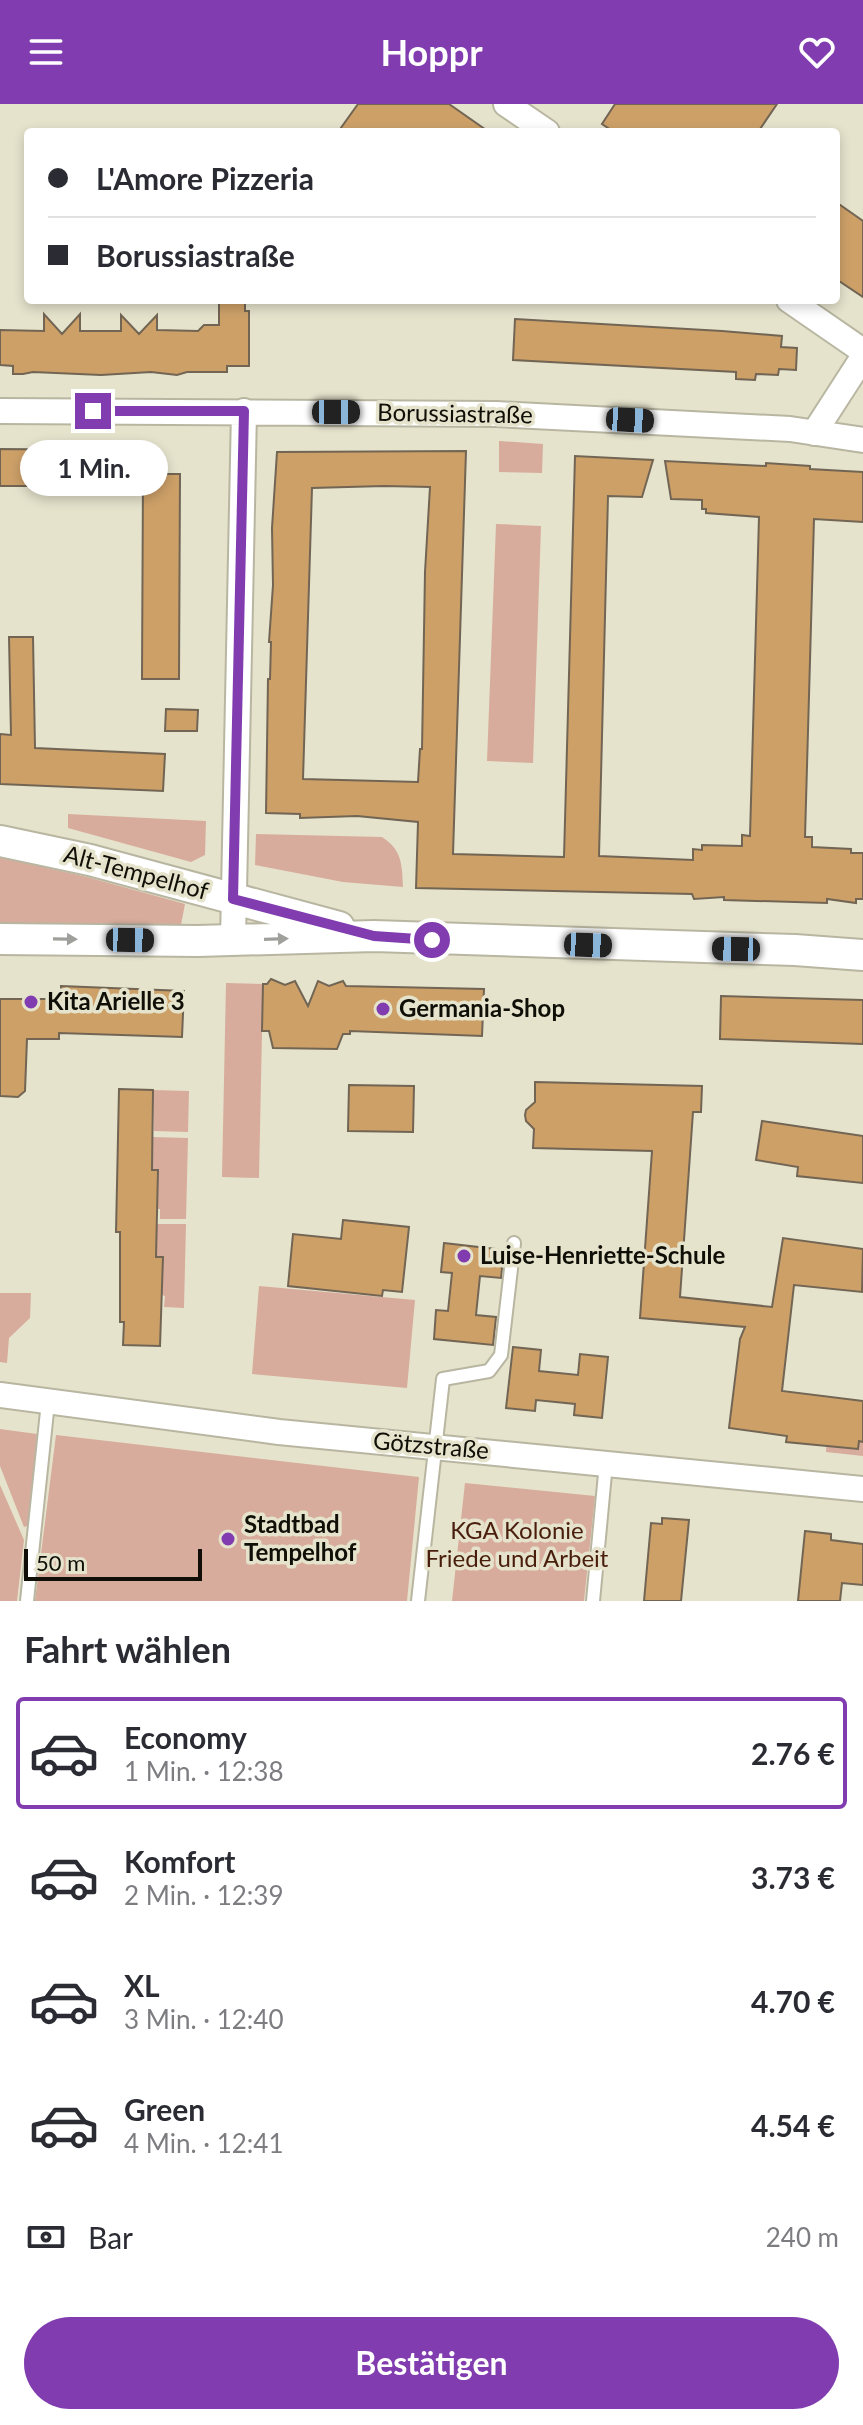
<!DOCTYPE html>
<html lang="de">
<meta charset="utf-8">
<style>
:root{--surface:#fff;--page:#f7f7f7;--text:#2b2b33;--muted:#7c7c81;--line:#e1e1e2;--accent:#813db0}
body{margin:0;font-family:Lato,sans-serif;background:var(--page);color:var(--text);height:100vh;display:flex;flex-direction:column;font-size:30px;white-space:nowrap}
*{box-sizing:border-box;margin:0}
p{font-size:26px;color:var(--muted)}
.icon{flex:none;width:44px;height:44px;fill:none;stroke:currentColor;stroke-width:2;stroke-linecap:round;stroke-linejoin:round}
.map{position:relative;height:1497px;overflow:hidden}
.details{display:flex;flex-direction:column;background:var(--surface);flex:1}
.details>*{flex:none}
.banner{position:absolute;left:24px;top:24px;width:816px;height:176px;border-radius:8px;box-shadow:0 4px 12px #0003;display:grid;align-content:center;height:176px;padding:0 24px;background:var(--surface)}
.scale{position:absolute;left:24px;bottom:20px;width:178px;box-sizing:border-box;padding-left:8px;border:4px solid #0f0f07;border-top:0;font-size:22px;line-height:28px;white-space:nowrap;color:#0f0f07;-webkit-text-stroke:6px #e5e3cc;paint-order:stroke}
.end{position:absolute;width:36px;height:36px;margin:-18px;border:10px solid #813db0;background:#fff;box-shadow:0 0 0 4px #fff}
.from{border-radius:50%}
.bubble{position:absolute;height:56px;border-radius:28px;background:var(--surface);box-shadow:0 4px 12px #0003;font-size:26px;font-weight:700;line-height:56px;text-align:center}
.car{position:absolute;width:24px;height:48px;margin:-24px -12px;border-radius:10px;box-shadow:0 0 6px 2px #0007;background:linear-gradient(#222 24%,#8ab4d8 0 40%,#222 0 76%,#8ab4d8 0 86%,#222 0)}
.banner b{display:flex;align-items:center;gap:28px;height:76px;font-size:30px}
.banner b+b{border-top:2px solid var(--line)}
.banner i{width:20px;height:20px;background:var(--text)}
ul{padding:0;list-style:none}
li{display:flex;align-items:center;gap:24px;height:112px;margin:0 16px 12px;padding:0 8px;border:4px solid transparent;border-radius:8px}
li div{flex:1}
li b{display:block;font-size:30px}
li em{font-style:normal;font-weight:700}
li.active{border-color:var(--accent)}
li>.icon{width:72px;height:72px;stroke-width:1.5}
h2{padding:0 24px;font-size:36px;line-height:96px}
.pay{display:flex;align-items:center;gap:20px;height:88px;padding:0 24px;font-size:30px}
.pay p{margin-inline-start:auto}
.cta{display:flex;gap:16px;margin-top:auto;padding:16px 24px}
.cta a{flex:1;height:92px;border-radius:48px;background:var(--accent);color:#fff;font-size:32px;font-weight:700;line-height:92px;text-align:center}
header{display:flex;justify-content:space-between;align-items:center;height:104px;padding:0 24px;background:var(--accent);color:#fff;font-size:36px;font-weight:700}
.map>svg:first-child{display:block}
</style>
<header><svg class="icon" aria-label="menu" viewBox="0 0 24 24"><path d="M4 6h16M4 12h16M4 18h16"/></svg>Hoppr<svg class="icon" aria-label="heart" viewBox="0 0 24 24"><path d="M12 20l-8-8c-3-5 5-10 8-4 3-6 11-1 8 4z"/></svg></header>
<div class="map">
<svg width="863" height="1497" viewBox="0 0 863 1497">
<rect width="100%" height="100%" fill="#e5e3cc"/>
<!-- green -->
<path fill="#d8ac9c" d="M499 337 543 340 542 369 499 368Z
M496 420 541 422 533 659 487 657Z
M68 710 206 717 205 751 191 758 68 724Z
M256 730 382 733C402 746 402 760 403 783L343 778 255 761Z
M0 753 87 773 185 800 181 821 0 819Z
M226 879 263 880 259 1074 222 1073Z
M153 986 189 987 188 1028 154 1027Z
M152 1033 188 1034 186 1115H160V1105H157L158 1067 152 1066Z
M157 1120H186L184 1204 164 1203 165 1192 162 1191 163 1153H156Z
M259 1182 415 1196 407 1284 252 1270Z
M0 1189H31L30 1214 9 1234 7 1259 0 1258Z
M0 1325 37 1330 30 1421 24 1423 0 1362Z
M56 1331 419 1373 407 1497H35Z
M827 1335 858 1344 859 1337 863 1338V1352L826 1348Z
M465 1379 595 1392 584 1497H452Z
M0 1381 24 1436 17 1497H0Z"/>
<!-- building -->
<path fill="#cda068" stroke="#726554" stroke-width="2" fill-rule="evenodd" d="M358 0H449L489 28H338Z
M615 0H777L758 28H614L602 20Z
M836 98 863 117V193L836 175Z
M219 196H245V207H249V262H227V268H187L177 271 151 268 101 271 33 268 23 270H13V262L0 261V226L44 227V210L62 230 80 210V227H121V211L139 230 157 211V226L198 227 204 221H219Z
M515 215 722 227 782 232 781 243 797 244 796 266 779 265 778 271 756 270 755 276 736 275V268L513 256Z
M0 345 130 346V382H0Z
M466 347 453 750 564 753 575 352 653 356 642 393 608 392 599 752 693 756V745L702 746V741L742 742V731L750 732 759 413 706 409V405H702V396L671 395 665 357 766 362V359L810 362V365L863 368V418L814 415 805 733H812V743L851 745V749H863V795H856V799L827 795V799L724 796V793L694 795 692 790 416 784 418 718 357 712 300 714V710L266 709 268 575H270L271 538H269L273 481 272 424 277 348ZM384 382 430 383 425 468 422 645H420L418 678 303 675 312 384Z
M143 370H180L179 575H142Z
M9 533H33L35 644 165 650 163 687 0 680V630L11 631Z
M166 605 198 606 197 627H165Z
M271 875 285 881 295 877 308 902 318 877 329 882 343 877 346 882 484 885 482 932 350 927V930H343L337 945 273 944 269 927H262L263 880H267Z
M61 882 184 887 182 933 59 929V935H27L25 987 18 993 0 992V895H61Z
M721 892 863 896V940L720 935Z
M535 978 702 982 701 1008H693L680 1193 772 1203 783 1134 863 1145 862 1188 794 1181 782 1287 863 1297V1338L859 1337 858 1345 786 1338 787 1332 729 1324 740 1235 745 1223 640 1214 652 1047 533 1044 534 1025 526 1017 525 1011 526 1006 535 998Z
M349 981 414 982 413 1028 348 1027Z
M119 985 153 986 152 1066H158L156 1153H163L160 1242 123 1241 124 1218H120V1128H116Z
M762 1017 863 1032V1079L797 1072 798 1063 756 1056Z
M343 1116 409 1123 402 1188 383 1186 382 1192 288 1182 293 1130 341 1135Z
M444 1139 504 1146 501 1174 480 1172 476 1211 496 1213 493 1241 434 1235 436 1206 448 1207 452 1169 441 1168Z
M513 1243 541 1246 539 1267 578 1271 580 1250 608 1253 602 1314 574 1311 575 1300 536 1296 535 1307 506 1304Z
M662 1414 689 1416 681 1497H644L651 1419 662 1420Z
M805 1427 831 1430V1436L863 1440V1481L842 1479 840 1497H798Z"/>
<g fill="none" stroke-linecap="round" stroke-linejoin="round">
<defs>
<path id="service" d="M27 1497 48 1298
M418 1497 443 1275 489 1267 501 1251 514 1139
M593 1497 606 1359"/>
<path id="minor" d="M506 0 547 28
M789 196 863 247
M0 307 496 310 790 325 863 336
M814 329 863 253
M233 836 244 307
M0 1291 279 1328 863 1385"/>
<path id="tertiary" d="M0 737 90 756 339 823
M0 835 198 837 374 832 795 846 863 851"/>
</defs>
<!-- service casing -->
<use href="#service" stroke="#b8b6a1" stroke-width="16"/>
<!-- minor casing -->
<use href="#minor" stroke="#b8b6a1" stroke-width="28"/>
<!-- tertiary casing -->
<use href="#tertiary" stroke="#b8b6a1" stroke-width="34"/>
<!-- service -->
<use href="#service" stroke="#fff" stroke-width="12"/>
<!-- minor -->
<use href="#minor" stroke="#fff" stroke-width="24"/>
<!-- tertiary -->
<use href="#tertiary" stroke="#fff" stroke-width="30"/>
</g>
<!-- one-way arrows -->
<defs><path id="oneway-solid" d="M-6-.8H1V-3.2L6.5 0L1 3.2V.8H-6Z" transform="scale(2)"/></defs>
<g fill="#9f9f9c">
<use href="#oneway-solid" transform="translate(65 835) rotate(1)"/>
<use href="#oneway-solid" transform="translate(276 835) rotate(-2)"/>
</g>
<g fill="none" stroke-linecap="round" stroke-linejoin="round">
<!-- route -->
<path stroke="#813db0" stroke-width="10" d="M93 307H244L233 795 374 832 432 836"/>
</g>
<!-- markers -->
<g fill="#813db0" stroke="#e5e3cc" stroke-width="3">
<circle cx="31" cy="898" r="8"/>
<circle cx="383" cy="905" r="8"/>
<circle cx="464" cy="1152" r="8"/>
<circle cx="228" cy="1435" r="8"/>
</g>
<g text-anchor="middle" stroke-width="7" stroke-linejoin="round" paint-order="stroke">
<!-- street labels -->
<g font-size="24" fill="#0f0f07" stroke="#e5e3cc">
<text transform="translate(455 310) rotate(1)" y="8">Borussiastraße</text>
<text transform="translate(136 769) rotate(15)" y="8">Alt-Tempelhof</text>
<text transform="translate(431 1342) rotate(5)" y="8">Götzstraße</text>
</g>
<!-- poi labels -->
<g font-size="24" font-weight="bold" fill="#0f0f07" stroke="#e5e3cc" text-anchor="start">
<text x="47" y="906">Kita Arielle 3</text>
<text x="399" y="913">Germania-Shop</text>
<text x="480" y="1160">Luise-Henriette-Schule</text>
<text x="244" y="1429">Stadtbad<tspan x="244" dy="28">Tempelhof</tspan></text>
</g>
<!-- park labels -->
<g font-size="24" fill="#4a1e0d" stroke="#e5e3cc">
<text x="517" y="1435">KGA Kolonie<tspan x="517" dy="28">Friede und Arbeit</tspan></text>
</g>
</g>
</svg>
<div class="scale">50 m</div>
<i class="end from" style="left:432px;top:836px"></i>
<i class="end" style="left:93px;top:307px"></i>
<div class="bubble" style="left:20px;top:336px;width:148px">1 Min.</div>
<i class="car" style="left:336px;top:308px;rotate:90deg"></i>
<i class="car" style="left:630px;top:316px;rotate:93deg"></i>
<i class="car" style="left:130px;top:836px;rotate:91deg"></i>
<i class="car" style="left:588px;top:841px;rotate:92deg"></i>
<i class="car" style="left:736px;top:845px;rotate:271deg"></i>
<div class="banner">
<b><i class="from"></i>L'Amore Pizzeria</b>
<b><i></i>Borussiastraße</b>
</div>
</div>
<section class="details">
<h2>Fahrt wählen</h2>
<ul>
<li class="active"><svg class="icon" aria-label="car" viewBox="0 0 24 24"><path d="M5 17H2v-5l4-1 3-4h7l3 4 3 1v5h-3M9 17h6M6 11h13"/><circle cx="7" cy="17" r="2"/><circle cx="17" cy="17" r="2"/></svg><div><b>Economy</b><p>1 Min. · 12:38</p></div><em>2.76 €</em></li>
<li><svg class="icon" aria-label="car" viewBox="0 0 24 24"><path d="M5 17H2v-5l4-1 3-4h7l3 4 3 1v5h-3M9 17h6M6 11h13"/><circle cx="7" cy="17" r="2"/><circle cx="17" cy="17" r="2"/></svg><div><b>Komfort</b><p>2 Min. · 12:39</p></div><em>3.73 €</em></li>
<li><svg class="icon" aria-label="car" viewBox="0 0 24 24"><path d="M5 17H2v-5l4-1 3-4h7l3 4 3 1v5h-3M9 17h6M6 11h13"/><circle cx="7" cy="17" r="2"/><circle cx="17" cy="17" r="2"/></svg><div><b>XL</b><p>3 Min. · 12:40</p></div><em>4.70 €</em></li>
<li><svg class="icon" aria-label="car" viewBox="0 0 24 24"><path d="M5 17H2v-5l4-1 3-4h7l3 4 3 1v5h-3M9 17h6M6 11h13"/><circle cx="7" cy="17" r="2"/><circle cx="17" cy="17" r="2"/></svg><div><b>Green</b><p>4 Min. · 12:41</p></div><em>4.54 €</em></li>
</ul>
<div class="pay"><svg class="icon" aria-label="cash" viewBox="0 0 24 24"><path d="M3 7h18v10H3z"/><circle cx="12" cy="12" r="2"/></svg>Bar<p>240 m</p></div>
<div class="cta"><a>Bestätigen</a></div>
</section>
